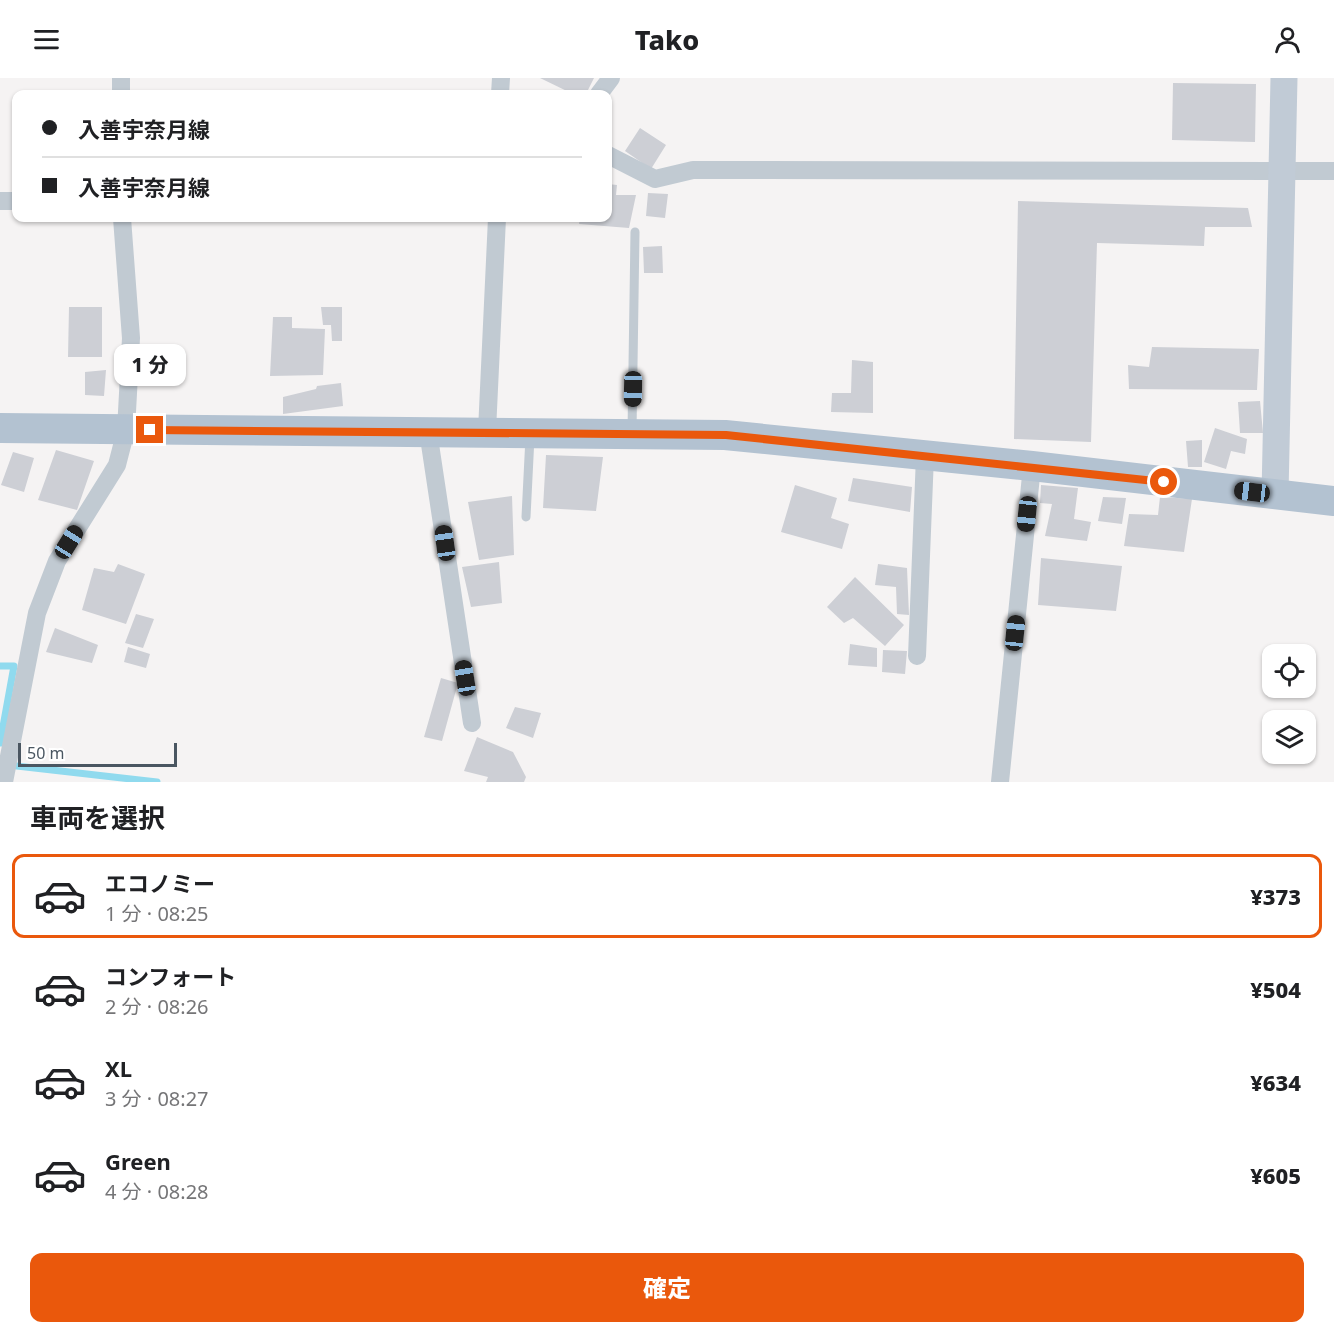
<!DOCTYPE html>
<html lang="ja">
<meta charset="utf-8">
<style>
:root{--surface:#fff;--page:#f6f6f6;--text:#202124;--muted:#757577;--line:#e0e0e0;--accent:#ea580c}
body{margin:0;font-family:"Noto Sans","Noto Sans JP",sans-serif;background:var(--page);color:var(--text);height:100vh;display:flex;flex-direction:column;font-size:22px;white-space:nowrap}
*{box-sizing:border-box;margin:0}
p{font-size:20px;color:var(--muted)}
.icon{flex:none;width:33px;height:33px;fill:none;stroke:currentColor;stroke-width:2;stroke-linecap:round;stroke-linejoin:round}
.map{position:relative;height:704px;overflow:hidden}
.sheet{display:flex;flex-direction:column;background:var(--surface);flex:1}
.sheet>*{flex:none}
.hud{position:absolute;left:12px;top:12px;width:600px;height:132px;border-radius:12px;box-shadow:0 2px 4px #0004;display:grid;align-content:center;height:132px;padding:0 30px;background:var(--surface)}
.tools{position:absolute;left:1262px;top:566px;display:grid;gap:12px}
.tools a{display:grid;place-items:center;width:54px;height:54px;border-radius:12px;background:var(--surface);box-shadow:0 2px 4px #0004;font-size:30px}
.scale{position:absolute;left:18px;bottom:15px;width:159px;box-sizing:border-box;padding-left:6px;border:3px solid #4a5661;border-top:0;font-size:16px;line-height:21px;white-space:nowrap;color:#4a5661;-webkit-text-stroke:4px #fff;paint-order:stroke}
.end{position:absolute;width:27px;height:27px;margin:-14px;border:8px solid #ea580c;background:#fff;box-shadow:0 0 0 3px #fff}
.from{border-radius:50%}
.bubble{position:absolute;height:42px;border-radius:12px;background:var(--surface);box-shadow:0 2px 4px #0004;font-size:20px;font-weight:800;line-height:42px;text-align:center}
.car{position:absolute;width:18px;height:36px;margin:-18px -9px;border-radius:8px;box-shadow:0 0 4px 2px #0007;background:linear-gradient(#222 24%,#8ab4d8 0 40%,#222 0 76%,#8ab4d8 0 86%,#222 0)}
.hud b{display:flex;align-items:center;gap:21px;height:57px;font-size:22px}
.hud b+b{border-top:2px solid var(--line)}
.hud i{width:15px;height:15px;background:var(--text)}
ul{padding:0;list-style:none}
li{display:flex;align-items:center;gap:18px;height:84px;margin:0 12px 9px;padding:0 18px;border:3px solid transparent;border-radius:12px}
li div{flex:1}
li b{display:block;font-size:22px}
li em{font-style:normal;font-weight:800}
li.on{border-color:var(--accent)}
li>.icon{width:54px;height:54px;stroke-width:1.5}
h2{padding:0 30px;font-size:27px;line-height:72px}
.primary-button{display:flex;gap:12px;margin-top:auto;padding:12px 30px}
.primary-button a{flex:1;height:69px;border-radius:12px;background:var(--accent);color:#fff;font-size:24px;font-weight:800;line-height:69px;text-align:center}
header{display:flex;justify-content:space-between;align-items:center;height:78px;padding:0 30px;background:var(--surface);font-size:27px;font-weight:800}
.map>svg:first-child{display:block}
</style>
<header><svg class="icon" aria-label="menu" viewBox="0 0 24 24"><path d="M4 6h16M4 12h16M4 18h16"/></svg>Tako<svg class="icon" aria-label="person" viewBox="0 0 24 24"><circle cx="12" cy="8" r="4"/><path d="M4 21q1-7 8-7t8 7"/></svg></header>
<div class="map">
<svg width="1334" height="704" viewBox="0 0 1334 704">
<rect width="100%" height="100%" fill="#f5f3f3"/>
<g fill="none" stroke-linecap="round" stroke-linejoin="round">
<!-- stream -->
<path stroke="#90daee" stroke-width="7" d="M0 588H14L0 665
M8 687 157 704"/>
</g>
<!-- building -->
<path fill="#cdcfd5" d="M540 0H594L586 16H573Z
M1173 5 1256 6 1255 64 1172 62Z
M640 50 666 67 651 91 625 73Z
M608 106 617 107 616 117H636L629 150 579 146 580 140H608Z
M648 115 668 116 665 140 646 138Z
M1018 123 1248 130 1252 149H1205L1204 168 1097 165 1091 364 1014 361Z
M662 168 663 195H644L643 169Z
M69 229H102V279H68Z
M321 229H342V263H332L331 247H323Z
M273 239H292V250L325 251 323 297 270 298Z
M1152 269 1259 271 1257 312 1129 311 1128 287 1149 289Z
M852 282 873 284V335L831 334 832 315H851Z
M106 292 104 318 85 317V294Z
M341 305 343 328 283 336V319L316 311 317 308Z
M1260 323 1263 355H1240L1238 324Z
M1215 350 1247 361 1245 376 1231 373 1226 391 1204 384Z
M1202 362V389H1188L1186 363Z
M56 372 94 383 77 432 38 422Z
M13 374 34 380 24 414 1 407Z
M546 377 603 379 596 433 543 430Z
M853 400 912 409 910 434 848 423Z
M795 407 837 420 831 440 849 446 842 471 781 454Z
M1041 407 1078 410 1074 441 1091 444 1087 463 1045 458 1052 426 1040 425Z
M512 418 514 477 479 482 468 424Z
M1103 419 1126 420 1122 446 1098 443Z
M1160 419 1192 421 1184 474 1124 468 1129 436 1158 437Z
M1041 480 1122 488 1116 533 1038 527Z
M499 484 502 525 471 529 462 489Z
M118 486 145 496 126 546 82 532 94 490 114 494Z
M878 486 907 490 909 537 897 536 896 509 875 507Z
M855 499 904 547 885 568 853 540 844 545 827 529Z
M136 536 154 541 143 570 125 565Z
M55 550 98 567 92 585 46 574Z
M850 566 877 570V589L848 587Z
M128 569 150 576 146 590 124 584Z
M883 572 907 573 905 596 882 594Z
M441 600 458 605 442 663 424 659Z
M515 629 541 635 533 660 506 650Z
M477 659 513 674 526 699 524 704H486L488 699 464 693Z"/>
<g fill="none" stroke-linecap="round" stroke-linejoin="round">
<!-- lane -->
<path stroke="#c1cad2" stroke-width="9" d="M632 354 635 154
M526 439 530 359"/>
<!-- street -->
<path stroke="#c1cad2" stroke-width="18" d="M121 16V0
M500 16 501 0
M599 16 611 0
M608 77 655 101 693 92 1334 93
M0 123H16
M428 353 472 645
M487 353 497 140
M917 578 925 378
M4 704 37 535 57 483 117 387 126 352 131 260 122 140
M1000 704 1032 388"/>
<!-- secondary -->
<path stroke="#c1cbd6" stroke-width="27" d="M1275 416 1284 0"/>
<!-- primary -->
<path stroke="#b3c2d1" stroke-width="30" d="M0 350 725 357 1032 388 1334 423"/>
</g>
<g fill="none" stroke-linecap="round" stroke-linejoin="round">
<!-- route -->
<path stroke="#ea580c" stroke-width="8" d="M150 352 726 357 1164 404"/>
</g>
</svg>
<div class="tools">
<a><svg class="icon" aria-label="locate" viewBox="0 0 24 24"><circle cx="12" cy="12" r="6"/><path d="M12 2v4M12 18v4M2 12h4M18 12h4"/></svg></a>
<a><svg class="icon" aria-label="layers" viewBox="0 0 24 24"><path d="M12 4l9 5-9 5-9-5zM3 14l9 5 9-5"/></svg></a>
</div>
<div class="scale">50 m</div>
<i class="end from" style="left:1164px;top:404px"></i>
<i class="end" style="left:150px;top:352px"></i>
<div class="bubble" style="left:114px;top:266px;width:72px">1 分</div>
<i class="car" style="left:633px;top:311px;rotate:181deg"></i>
<i class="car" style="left:1252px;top:414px;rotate:277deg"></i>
<i class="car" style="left:1027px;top:436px;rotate:186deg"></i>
<i class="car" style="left:69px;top:464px;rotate:32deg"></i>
<i class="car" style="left:445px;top:465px;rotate:352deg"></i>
<i class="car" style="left:1015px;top:555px;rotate:6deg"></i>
<i class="car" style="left:465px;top:600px;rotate:351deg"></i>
<div class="hud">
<b><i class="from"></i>入善宇奈月線</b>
<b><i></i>入善宇奈月線</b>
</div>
</div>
<section class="sheet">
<h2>車両を選択</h2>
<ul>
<li class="on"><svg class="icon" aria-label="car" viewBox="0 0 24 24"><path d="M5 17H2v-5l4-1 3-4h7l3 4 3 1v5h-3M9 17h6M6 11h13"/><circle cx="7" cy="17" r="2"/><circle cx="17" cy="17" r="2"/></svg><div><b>エコノミー</b><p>1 分 · 08:25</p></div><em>¥373</em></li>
<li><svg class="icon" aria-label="car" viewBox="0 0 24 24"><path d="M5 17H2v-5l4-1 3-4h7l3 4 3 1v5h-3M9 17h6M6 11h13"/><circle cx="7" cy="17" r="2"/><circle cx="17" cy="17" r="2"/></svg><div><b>コンフォート</b><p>2 分 · 08:26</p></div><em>¥504</em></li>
<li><svg class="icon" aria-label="car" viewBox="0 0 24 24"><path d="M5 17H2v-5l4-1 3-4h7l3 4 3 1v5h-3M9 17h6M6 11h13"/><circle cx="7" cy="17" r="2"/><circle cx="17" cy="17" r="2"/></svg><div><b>XL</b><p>3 分 · 08:27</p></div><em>¥634</em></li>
<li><svg class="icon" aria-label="car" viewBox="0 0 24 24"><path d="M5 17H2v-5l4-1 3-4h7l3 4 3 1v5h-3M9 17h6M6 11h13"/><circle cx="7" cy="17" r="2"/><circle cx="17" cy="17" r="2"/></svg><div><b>Green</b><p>4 分 · 08:28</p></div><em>¥605</em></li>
</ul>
<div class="primary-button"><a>確定</a></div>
</section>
